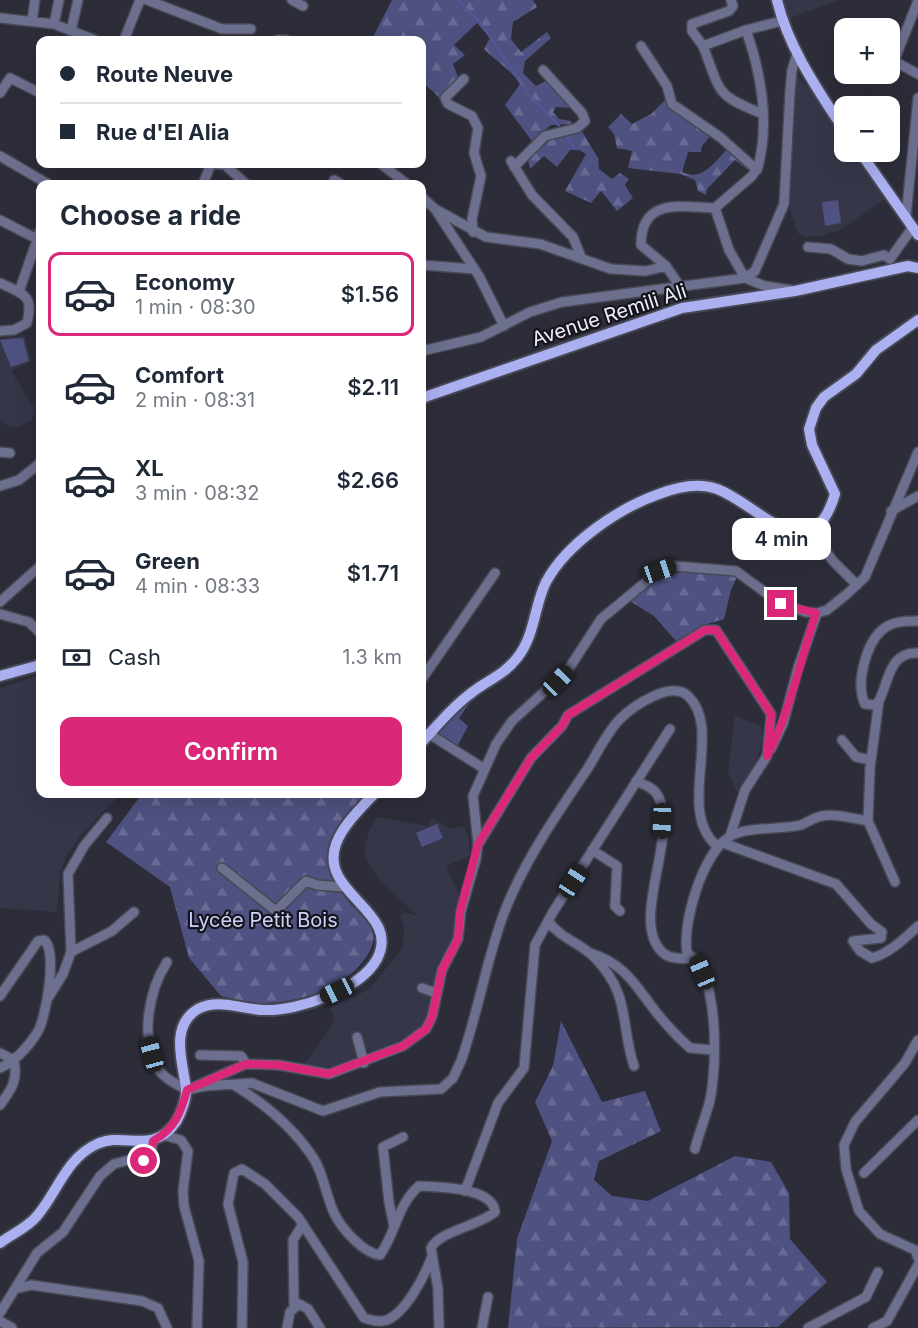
<!DOCTYPE html>
<meta charset="utf-8">
<style>
:root{--surface:#fff;--page:#f6f6f7;--text:#1f2937;--muted:#747a83;--line:#e0e1e3;--accent:#db2777}
body{margin:0;font-family:Inter,sans-serif;background:var(--page);color:var(--text);height:100vh;display:flex;flex-direction:column;font-size:22px;white-space:nowrap}
*{box-sizing:border-box;margin:0}
p{font-size:20px;color:var(--muted)}
.icon{flex:none;width:33px;height:33px;fill:none;stroke:currentColor;stroke-width:2;stroke-linecap:round;stroke-linejoin:round}
.map{position:relative;flex:1;overflow:hidden}
.panel{position:absolute;left:36px;top:180px;width:390px;height:618px;display:flex;flex-direction:column;background:var(--surface);border-radius:12px;box-shadow:0 6px 24px #0002}
.panel>*{flex:none}
.banner{position:absolute;left:36px;top:36px;width:390px;height:132px;border-radius:12px;box-shadow:0 6px 24px #0002;display:grid;align-content:center;height:132px;padding:0 24px;background:var(--surface)}
.buttons{position:absolute;left:834px;top:18px;display:grid;gap:12px}
.buttons a{display:grid;place-items:center;width:66px;height:66px;border-radius:12px;background:var(--surface);box-shadow:0 6px 24px #0002;font-size:30px}
.end{position:absolute;width:27px;height:27px;margin:-14px;border:8px solid #db2777;background:#fff;box-shadow:0 0 0 3px #fff}
.from{border-radius:50%}
.bubble{position:absolute;height:42px;border-radius:12px;background:var(--surface);box-shadow:0 6px 24px #0002;font-size:20px;font-weight:600;line-height:42px;text-align:center}
.car{position:absolute;width:18px;height:36px;margin:-18px -9px;border-radius:8px;box-shadow:0 0 4px 2px #0007;background:linear-gradient(#222 24%,#8ab4d8 0 40%,#222 0 76%,#8ab4d8 0 86%,#222 0)}
.banner b{display:flex;align-items:center;gap:21px;height:57px;font-size:22px}
.banner b+b{border-top:2px solid var(--line)}
.banner i{width:15px;height:15px;background:var(--text)}
ul{padding:0;list-style:none}
li{display:flex;align-items:center;gap:18px;height:84px;margin:0 12px 9px;padding:0 12px;border:3px solid transparent;border-radius:12px}
li div{flex:1}
li b{display:block;font-size:22px}
li em{font-style:normal;font-weight:600}
li.current{border-color:var(--accent)}
li>.icon{width:54px;height:54px;stroke-width:1.5}
h2{padding:0 24px;font-size:27px;line-height:72px}
.pay{display:flex;align-items:center;gap:15px;height:66px;padding:0 24px;font-size:22px}
.pay p{margin-inline-start:auto}
.action{display:flex;gap:12px;margin-top:auto;padding:12px 24px}
.action a{flex:1;height:69px;border-radius:12px;background:var(--accent);color:#fff;font-size:24px;font-weight:600;line-height:69px;text-align:center}
.map>svg:first-child{display:block}
</style>
<div class="map">
<svg width="918" height="1328" viewBox="0 0 918 1328">
<defs>
<pattern id="forest-firs" width="22" height="20" patternUnits="userSpaceOnUse" patternTransform="scale(1.5)"><rect width="22" height="20" fill="#4f5180"/><path d="M5 1l3.5 6h-7zM16 11l3.5 6h-7z" fill="#696a93"/></pattern>
</defs>
<rect width="100%" height="100%" fill="#2c2d39"/>
<!-- built -->
<path fill="#353648" d="M777 0H839L782 21Z
M792 70 817 97 844 139V152H853L885 199 840 230 820 236 804 237 798 233 785 195Z
M25 335 31 362 11 371 35 409 32 420 18 428 6 425 0 420V339Z
M40 675V794H121L82 833 66 857 60 875 57 912 0 908V688Z
M735 716 761 726 763 736 754 773 738 795 728 772Z
M377 817 428 826 432 818 451 829 464 826 469 841V856L446 866 458 892 462 915 447 956 438 964 434 985 423 983 421 992 432 997 429 1011 421 1027 411 1037 371 1053 366 1049 361 1053 363 1057 339 1066 308 1067 305 1063 333 1024 334 1016 329 1008 368 990 403 948 404 925 400 917 404 912 418 916 381 882 366 860 365 848 369 831Z"/>
<!-- grass -->
<path fill="#4f5180" d="M838 200 841 223 825 226 822 202Z
M23 338 29 361 11 367 0 340Z
M465 700 469 704 459 718 468 726 457 747 437 733Z
M437 824 443 838 422 847 416 833Z"/>
<!-- forest -->
<path fill="url(#forest-firs)" d="M392 0H533L537 7 513 22 511 39 521 52 547 32 551 38 525 61 523 73 536 86 545 81 571 108 556 107 553 112 559 119 571 121 572 124 551 125 532 141 505 105 520 84C510 69 497 62 484 49L490 38 477 23 454 45 465 55 453 64 458 77 441 99 422 82V40H382L373 37Z
M666 99 712 134 702 146 701 152H688L682 172C702 182 715 162 727 149L750 168 748 170 735 160 707 189 706 195 698 191 695 180 681 174 628 168 632 151 617 148 614 134 608 127 621 114 632 124 651 114Z
M581 130 598 158 599 169 612 179 620 173 629 179 625 185 633 198 617 211 601 191 591 203 565 191 586 154 579 150H570L557 167 544 156 530 169 528 160 552 138Z
M669 571 738 575 731 590 724 619 704 625 676 641 654 616 628 600Z
M142 794H367C334 830 312 854 347 900 353 909 366 917 371 927 377 939 371 951 364 960 342 990 296 1003 261 1003 248 1003 234 999 221 996L189 958 170 887 106 842Z
M561 1021 602 1102 645 1091 661 1131 599 1161 594 1180 612 1196 648 1201 735 1156 771 1162 789 1193 790 1239 827 1282 778 1327 508 1328 517 1239 552 1141 535 1102 553 1066Z"/>
<g fill="none" stroke-linecap="round" stroke-linejoin="round">
<!-- stream -->
<path stroke="#54559a" stroke-width="2" d="M458 0 480 22 527 92 560 127
M566 136 575 149"/>
<defs>
<path id="minor" d="M147 0 222 29H251
M292 0 303 6
M918 1 894 61 918 74
M0 18 54 24 95 40
M32 21 35 0
M54 24 59 0
M71 31 78 0
M124 40 140 0
M278 40H286
M641 46 667 86 672 104 720 137 757 170
M703 46 692 31V24L729 11 733 6 731 0
M464 79 445 98 448 104 472 116 478 128 474 153 481 176 472 219 473 232
M0 93 10 78 40 93
M763 114C715 95 721 93 703 46L746 30 782 21
M0 156 48 184
M511 161 532 195 573 237 581 257
M216 164 225 165 246 184
M381 164 407 184
M514 167 545 136 577 128 585 121 582 113 543 70
M334 180 341 184
M203 184 211 164
M422 197 435 209 479 276 504 326
M715 208 729 250 745 278 755 271 784 204 790 92 792 70 797 54
M435 209 486 237 540 244 611 269 646 271 666 266 679 285
M906 216 918 98
M0 220 37 239
M808 247 831 249 848 259 862 261 884 255 890 259 913 227
M422 265 474 269
M666 266 641 245C641 197 681 207 715 208L752 176 758 167C770 121 761 73 746 30
M0 283C24 294 34 295 27 323L14 330 0 331
M19 292 40 231
M422 351 481 337 530 312 562 302 745 278 765 286 790 290
M0 452 10 453
M0 486 19 480 40 463
M891 511 918 496
M810 530 833 561 857 585
M0 602 40 566
M0 614 29 622 40 633
M918 621C906 621 892 621 882 630 866 644 855 684 865 704L875 705 879 701C889 680 890 651 918 653
M422 679 495 573
M429 734 483 768
M842 740 856 757 871 760
M771 749 783 724 798 668 817 613
M636 781C645 785 654 788 658 796 680 836 628 921 663 953 672 960 684 958 694 959
M868 821 895 882
M479 843 531 758 562 726 568 715 705 630H716L771 714 767 756 745 790 730 836
M723 843 836 884 871 924 882 932 881 938 853 941 860 951 872 958C890 953 905 938 918 926
M592 850 617 866 615 906 620 911
M222 868 276 911 306 881 317 885 342 887
M548 921C562 940 580 942 595 958 631 995 620 1024 634 1066
M71 952 112 931 134 912
M590 953C631 965 640 996 667 1025 674 1033 682 1041 690 1048L713 1050
M167 962C149 990 140 1037 157 1067 163 1078 176 1084 187 1090L205 1086 252 1083 323 1111 380 1092 441 1089 453 1078 461 1061C478 1013 486 961 504 913 524 861 557 814 588 768 598 752 607 732 620 719 633 706 671 680 688 696 724 729 675 811 717 846
M422 988 436 993
M0 996 38 941 44 940C58 950 46 1020 37 1033 28 1047 15 1061 0 1068
M48 998 63 974 71 952 68 874 84 846 107 818
M357 1037 364 1063
M918 1040 905 1063 855 1122 844 1145 846 1169 859 1211 880 1234 915 1250 918 1258
M0 1053 14 1060C18 1080 12 1089 0 1105
M200 1055 241 1056 246 1064
M234 1085C262 1102 291 1126 310 1153 323 1170 325 1193 334 1213 341 1228 363 1253 380 1255 396 1233 397 1205 419 1186 439 1187 493 1187 495 1212 478 1226 440 1231 431 1248L438 1289 439 1328
M187 1090 246 1064 279 1065 329 1074 403 1046 426 1029 432 1017 442 970 458 939 461 911 476 859 478 844 473 796 496 744 512 721 568 670 601 619 659 571 674 566 736 571 781 604 806 612 817 613 827 610 847 594 865 577 918 452
M163 1135 181 1140 188 1151 183 1191 184 1206 199 1261 197 1328
M695 1149C699 1133 706 1116 710 1100 717 1066 720 973 687 953 682 923 702 855 729 837 746 826 781 830 801 825 808 822 815 817 822 816 835 813 854 819 868 821L870 768 879 701
M864 1173 918 1120
M465 1191 498 1103 524 1068 535 945 553 912 670 729
M394 1226 389 1202 383 1147 403 1137
M15 1289 31 1285 142 1301 158 1308 167 1328
M294 1305 293 1240 303 1224
M0 1313 37 1253 63 1232 100 1176 114 1164 129 1160 144 1161 151 1153 153 1141
M0 1321 12 1328
M242 1328 243 1262 228 1204 234 1173 242 1169 265 1184 298 1217 364 1318C372 1320 379 1323 387 1320 406 1312 424 1277 431 1259
M287 1328 290 1312 299 1304 308 1309 320 1328
M482 1328 488 1297
M808 1328 866 1297 878 1272
M873 1328 887 1321 918 1265"/>
<path id="major" d="M777 0C788 47 818 90 844 130
M860 152 918 235
M422 398 682 308 795 291 908 266 918 268
M0 676 40 665
M422 742C438 725 451 708 470 694 486 681 504 675 517 658 535 636 534 606 546 582 567 543 619 508 659 494 677 487 698 482 717 489 758 504 811 575 835 494L812 445 809 429 816 408 824 397 856 374 876 350 918 320
M0 1243C12 1234 27 1228 37 1216 57 1193 66 1158 97 1144 124 1131 153 1156 176 1122 181 1114 187 1098 186 1088 183 1063 169 1026 198 1009 219 998 243 1010 265 1010 298 1011 360 990 377 959 402 911 318 894 336 844 343 825 360 809 374 794"/>
</defs>
<!-- minor casing -->
<use href="#minor" stroke="#474854" stroke-width="12"/>
<!-- major casing -->
<use href="#major" stroke="#474854" stroke-width="14"/>
<!-- minor -->
<use href="#minor" stroke="#6d6f8f" stroke-width="9"/>
<!-- major -->
<use href="#major" stroke="#abb0f1" stroke-width="10"/>
</g>
<g fill="none" stroke-linecap="round" stroke-linejoin="round">
<!-- route -->
<path stroke="#db2777" stroke-width="8" d="M144 1161 151 1153 153 1141C175 1129 181 1112 187 1090L246 1064 279 1065 328 1074 403 1046 426 1029 432 1017 442 970 458 939 460 912 478 844 531 758 562 726 568 715 705 630H716L771 714 767 756C790 712 800 661 816 613L781 604"/>
</g>
<g text-anchor="middle" stroke-width="4.5" stroke-linejoin="round" paint-order="stroke">
<!-- street labels -->
<g font-size="20" fill="#edeef7" stroke="#15161b">
<text transform="translate(609 315) rotate(-18)" y="7">Avenue Remili Ali</text>
</g>
<!-- park labels -->
<g font-size="20" fill="#cdd1fa" stroke="#15161b">
<text x="263" y="927">Lycée Petit Bois</text>
</g>
</g>
</svg>
<div class="buttons">
<a>+</a>
<a>−</a>
</div>
<i class="end from" style="left:144px;top:1161px"></i>
<i class="end" style="left:781px;top:604px"></i>
<div class="bubble" style="left:732px;top:518px;width:99px">4 min</div>
<i class="car" style="left:659px;top:571px;rotate:71deg"></i>
<i class="car" style="left:558px;top:681px;rotate:44deg"></i>
<i class="car" style="left:662px;top:821px;rotate:182deg"></i>
<i class="car" style="left:573px;top:881px;rotate:33deg"></i>
<i class="car" style="left:702px;top:972px;rotate:337deg"></i>
<i class="car" style="left:337px;top:991px;rotate:244deg"></i>
<i class="car" style="left:152px;top:1054px;rotate:345deg"></i>
<div class="banner">
<b><i class="from"></i>Route Neuve</b>
<b><i></i>Rue d'El Alia</b>
</div>
<section class="panel">
<h2>Choose a ride</h2>
<ul>
<li class="current"><svg class="icon" aria-label="car" viewBox="0 0 24 24"><path d="M5 17H2v-5l4-1 3-4h7l3 4 3 1v5h-3M9 17h6M6 11h13"/><circle cx="7" cy="17" r="2"/><circle cx="17" cy="17" r="2"/></svg><div><b>Economy</b><p>1 min · 08:30</p></div><em>$1.56</em></li>
<li><svg class="icon" aria-label="car" viewBox="0 0 24 24"><path d="M5 17H2v-5l4-1 3-4h7l3 4 3 1v5h-3M9 17h6M6 11h13"/><circle cx="7" cy="17" r="2"/><circle cx="17" cy="17" r="2"/></svg><div><b>Comfort</b><p>2 min · 08:31</p></div><em>$2.11</em></li>
<li><svg class="icon" aria-label="car" viewBox="0 0 24 24"><path d="M5 17H2v-5l4-1 3-4h7l3 4 3 1v5h-3M9 17h6M6 11h13"/><circle cx="7" cy="17" r="2"/><circle cx="17" cy="17" r="2"/></svg><div><b>XL</b><p>3 min · 08:32</p></div><em>$2.66</em></li>
<li><svg class="icon" aria-label="car" viewBox="0 0 24 24"><path d="M5 17H2v-5l4-1 3-4h7l3 4 3 1v5h-3M9 17h6M6 11h13"/><circle cx="7" cy="17" r="2"/><circle cx="17" cy="17" r="2"/></svg><div><b>Green</b><p>4 min · 08:33</p></div><em>$1.71</em></li>
</ul>
<div class="pay"><svg class="icon" aria-label="cash" viewBox="0 0 24 24"><path d="M3 7h18v10H3z"/><circle cx="12" cy="12" r="2"/></svg>Cash<p>1.3 km</p></div>
<div class="action"><a>Confirm</a></div>
</section>
</div>
